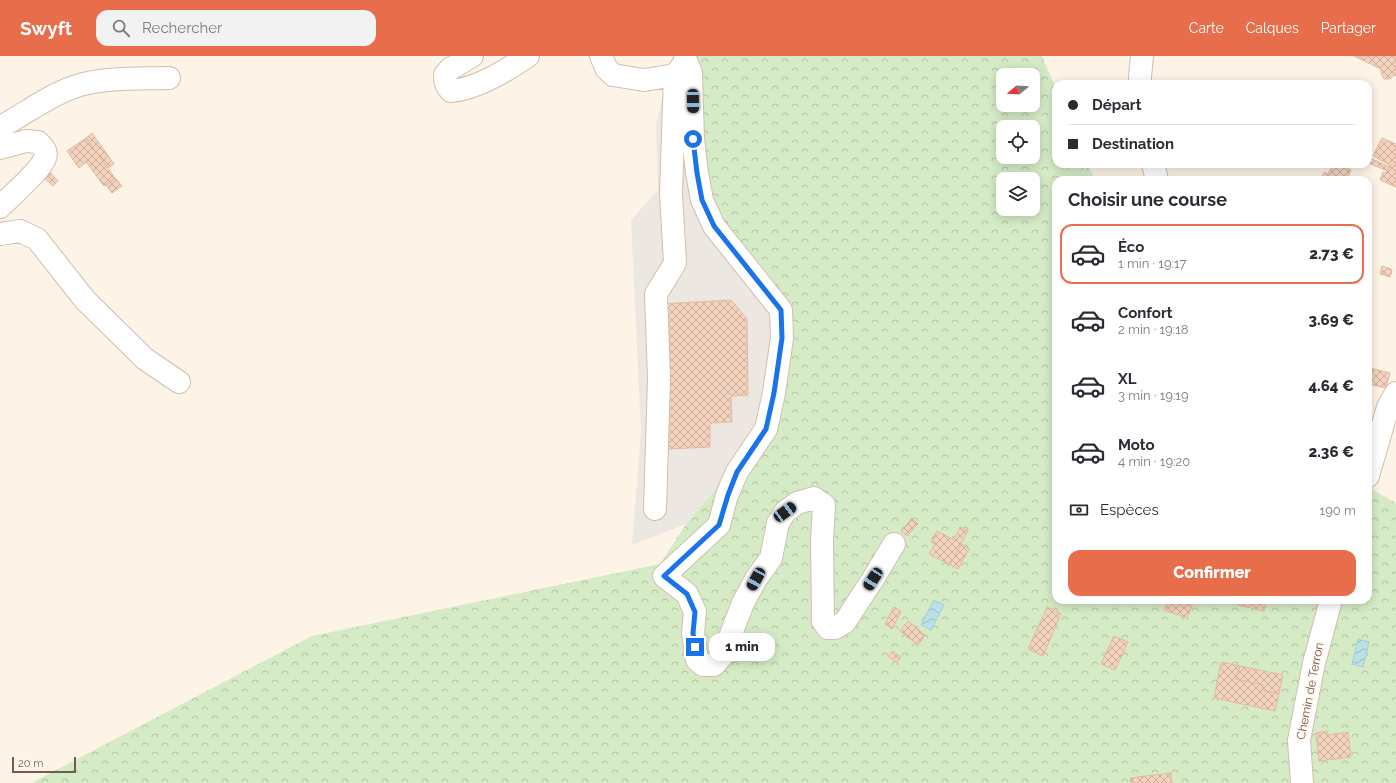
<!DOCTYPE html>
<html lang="fr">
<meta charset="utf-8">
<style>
:root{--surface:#fff;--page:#f2f2f3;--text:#2b2b33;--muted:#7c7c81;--line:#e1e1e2;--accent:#e86d4b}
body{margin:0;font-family:Raleway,sans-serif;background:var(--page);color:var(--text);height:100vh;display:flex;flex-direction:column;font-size:15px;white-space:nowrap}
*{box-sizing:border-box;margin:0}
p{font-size:13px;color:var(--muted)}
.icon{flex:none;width:22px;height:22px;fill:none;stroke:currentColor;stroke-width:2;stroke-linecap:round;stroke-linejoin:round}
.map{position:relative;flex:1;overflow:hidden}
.side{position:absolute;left:1052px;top:120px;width:320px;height:428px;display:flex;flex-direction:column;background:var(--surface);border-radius:12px;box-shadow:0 2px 10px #0003}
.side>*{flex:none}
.banner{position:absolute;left:1052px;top:24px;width:320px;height:88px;border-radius:12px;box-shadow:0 2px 10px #0003;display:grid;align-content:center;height:88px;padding:0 16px;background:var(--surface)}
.needle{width:26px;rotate:252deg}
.controls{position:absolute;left:996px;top:12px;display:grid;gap:8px}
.controls a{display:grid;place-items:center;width:44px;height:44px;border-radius:8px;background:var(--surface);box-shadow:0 2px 10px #0003;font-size:20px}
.scale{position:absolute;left:12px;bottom:10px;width:64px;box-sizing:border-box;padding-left:4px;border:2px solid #775a4b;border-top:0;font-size:11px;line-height:14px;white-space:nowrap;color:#775a4b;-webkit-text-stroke:3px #fff8ee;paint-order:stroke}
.end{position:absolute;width:18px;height:18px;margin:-9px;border:5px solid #1a73e8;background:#fff;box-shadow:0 0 0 2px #fff}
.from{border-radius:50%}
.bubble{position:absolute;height:28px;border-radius:12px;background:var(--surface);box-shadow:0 2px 10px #0003;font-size:13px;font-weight:800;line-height:28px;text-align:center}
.car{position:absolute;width:12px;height:24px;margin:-12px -6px;border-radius:5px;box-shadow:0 0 3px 1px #0007;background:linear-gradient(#222 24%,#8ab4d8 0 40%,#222 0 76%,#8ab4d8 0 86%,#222 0)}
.banner b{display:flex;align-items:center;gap:14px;height:38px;font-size:15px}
.banner b+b{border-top:1px solid var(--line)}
.banner i{width:10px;height:10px;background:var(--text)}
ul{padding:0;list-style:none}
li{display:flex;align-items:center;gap:12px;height:60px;margin:0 8px 6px;padding:0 8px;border:2px solid transparent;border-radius:12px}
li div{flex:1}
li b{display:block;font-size:15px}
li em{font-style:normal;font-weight:800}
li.active{border-color:var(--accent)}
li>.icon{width:36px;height:36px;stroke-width:1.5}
h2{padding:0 16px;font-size:18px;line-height:48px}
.pay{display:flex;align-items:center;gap:10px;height:44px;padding:0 16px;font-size:15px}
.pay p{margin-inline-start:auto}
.action{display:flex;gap:8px;margin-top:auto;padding:8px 16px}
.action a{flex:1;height:46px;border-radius:12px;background:var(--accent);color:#fff;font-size:16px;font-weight:800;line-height:46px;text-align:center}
header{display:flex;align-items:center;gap:24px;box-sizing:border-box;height:56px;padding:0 20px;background:var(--accent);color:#fff}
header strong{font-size:19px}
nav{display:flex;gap:22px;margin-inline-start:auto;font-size:14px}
.search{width:280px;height:36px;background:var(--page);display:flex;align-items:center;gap:10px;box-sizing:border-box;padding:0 14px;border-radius:12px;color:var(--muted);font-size:15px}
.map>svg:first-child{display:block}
</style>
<header>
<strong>Swyft</strong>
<div class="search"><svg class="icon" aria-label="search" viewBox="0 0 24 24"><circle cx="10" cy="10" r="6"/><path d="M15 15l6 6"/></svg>Rechercher</div>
<nav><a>Carte</a><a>Calques</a><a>Partager</a></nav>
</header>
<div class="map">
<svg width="1396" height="727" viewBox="0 0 1396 727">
<defs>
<pattern id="forest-crowns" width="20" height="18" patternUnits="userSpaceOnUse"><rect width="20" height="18" fill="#d5ebc5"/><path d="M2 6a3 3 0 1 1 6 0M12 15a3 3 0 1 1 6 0" fill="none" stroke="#b2c1a2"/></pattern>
<pattern id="water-waves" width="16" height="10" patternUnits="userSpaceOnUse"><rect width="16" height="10" fill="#bbe1e7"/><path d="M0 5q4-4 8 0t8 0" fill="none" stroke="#9db9bd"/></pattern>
<pattern id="building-cross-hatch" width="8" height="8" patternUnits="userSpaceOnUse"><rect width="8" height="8" fill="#f3d3be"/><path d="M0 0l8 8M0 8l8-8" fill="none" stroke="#caae9c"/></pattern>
</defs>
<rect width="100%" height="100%" fill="#fdf4e7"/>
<!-- industrial -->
<path fill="#ede7e1" d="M664 33 773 256 775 272 763 364 737 408 686 468 632 489 641 376 631 164 658 134 656 70Z"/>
<!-- forest -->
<path fill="url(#forest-crowns)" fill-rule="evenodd" d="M686 0H1042L1056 32V108H1088L1095 124H1056V544H1368V431L1396 447V727H34L35 725 312 580 660 508 686 468 737 408 763 359 773 256 709 173ZM1003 19H1033V49H1003ZM1003 71H1033V101H1003ZM1003 123H1033V153H1003Z"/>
<!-- water -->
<path fill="url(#water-waves)" stroke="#a1d1d9" d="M934 544 944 549 931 574 921 569Z
M1358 583 1369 586 1363 611 1352 608Z"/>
<!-- building -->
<path fill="url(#building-cross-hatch)" stroke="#e5b99f" d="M1354 0H1396V20L1394 19 1390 23H1384L1381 17V13Z
M92 77 114 108 108 112 86 82Z
M86 82 115 122 104 130 86 106 79 112 67 95Z
M1382 82 1396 88V131L1380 124 1383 116 1386 117 1390 109 1373 100Z
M1368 101 1390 111 1387 115 1369 107H1368Z
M1333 108H1351L1348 113 1351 114 1347 123 1345 122 1344 124H1321L1324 116 1328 118Z
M47 113 58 125 53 130 41 119Z
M115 122 122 130 112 137 106 129Z
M1382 210 1391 213 1392 215 1390 221 1380 218Z
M731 244 747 263 748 339 731 340 732 366 710 367V391L667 393 661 248Z
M1370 312 1390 317 1386 332 1368 328Z
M912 462 918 468 907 480 901 475Z
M960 471 968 475 950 509 929 498 935 488 931 486 937 475 954 484Z
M961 488 969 493 958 513 950 509Z
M1168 544H1194L1187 562 1164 554Z
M1239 544H1267L1264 555 1238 549Z
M894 551 901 556 892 573 885 568Z
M1047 551 1061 558 1043 600 1028 593Z
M908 565 925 579 918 589 900 575Z
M1114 580 1128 586 1115 614 1101 608Z
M893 595 901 601 897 607 888 600Z
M1221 606 1240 610 1236 623 1263 629 1261 634 1279 638 1275 655 1214 642Z
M1240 610 1283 619 1279 638 1261 634 1263 629 1236 623Z
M1327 675 1328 679 1348 676 1351 701 1319 705 1316 677Z
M1171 717 1172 727H1131L1130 722Z"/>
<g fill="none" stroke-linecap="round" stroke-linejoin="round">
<defs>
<path id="minor" d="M472 0 450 13 445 19C445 26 446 30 451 35 477 33 507 14 528 0
M601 0 606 12 613 19 644 24 675 19
M685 0 686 5 691 17 693 83 697 117 702 144 714 170 781 254 782 282 774 337 766 373 737 416 727 439 719 469 664 520 687 538 695 556 693 577 697 604 703 609H714L723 599 743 547 756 523 771 502 778 467 785 456 797 447 814 442 824 449 822 485 823 565 828 572H835L845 566 873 523 894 488
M1140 28V21L1142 0
M0 70 6 68C27 56 52 38 74 31 101 21 141 23 169 22
M0 92 26 85 38 86C42 90 48 95 45 102 42 113 10 141 0 151
M1153 108 1157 124
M0 178 20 175 37 183 85 244 145 303 179 326
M1368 420 1388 351 1396 337
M655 453 659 322 656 238 675 207 671 137 675 19 686 5
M1302 727 1299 684 1314 607 1331 544"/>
</defs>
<!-- minor casing -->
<use href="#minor" stroke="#d1beaf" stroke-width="24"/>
<!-- minor -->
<use href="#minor" stroke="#fff" stroke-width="22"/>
</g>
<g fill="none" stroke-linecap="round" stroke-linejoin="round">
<!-- route -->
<path stroke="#1a73e8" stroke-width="5" d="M693 83 697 117 702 144 714 170 781 254 782 282 774 337 766 373 737 416 728 439 719 469 664 520 687 538 695 556 693 577 695 591"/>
</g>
<g text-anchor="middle" stroke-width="3" stroke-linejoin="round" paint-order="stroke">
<!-- street labels -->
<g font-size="12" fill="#775a4b" stroke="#fff8ee">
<text transform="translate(1310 635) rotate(-79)" y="4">Chemin de Terron</text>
</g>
</g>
</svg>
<div class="controls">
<a><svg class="needle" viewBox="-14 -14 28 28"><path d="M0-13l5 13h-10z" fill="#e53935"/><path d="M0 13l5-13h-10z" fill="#7c7c81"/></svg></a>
<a><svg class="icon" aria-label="locate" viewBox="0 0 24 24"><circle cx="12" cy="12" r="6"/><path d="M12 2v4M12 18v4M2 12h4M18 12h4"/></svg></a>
<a><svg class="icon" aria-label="layers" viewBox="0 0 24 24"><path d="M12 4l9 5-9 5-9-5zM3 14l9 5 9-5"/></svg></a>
</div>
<div class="scale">20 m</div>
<i class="end from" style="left:693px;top:83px"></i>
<i class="end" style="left:695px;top:591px"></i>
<div class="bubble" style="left:709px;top:577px;width:66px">1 min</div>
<i class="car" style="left:693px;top:45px;rotate:179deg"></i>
<i class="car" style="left:785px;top:456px;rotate:54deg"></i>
<i class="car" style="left:756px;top:523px;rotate:209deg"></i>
<i class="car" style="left:873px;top:523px;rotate:213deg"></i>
<div class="banner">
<b><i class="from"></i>Départ</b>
<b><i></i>Destination</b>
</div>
<section class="side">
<h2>Choisir une course</h2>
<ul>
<li class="active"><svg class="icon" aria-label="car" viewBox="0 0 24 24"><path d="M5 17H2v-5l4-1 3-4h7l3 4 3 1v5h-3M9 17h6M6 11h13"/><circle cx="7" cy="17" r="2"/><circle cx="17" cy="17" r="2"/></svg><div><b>Éco</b><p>1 min · 19:17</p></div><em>2.73 €</em></li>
<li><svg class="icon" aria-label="car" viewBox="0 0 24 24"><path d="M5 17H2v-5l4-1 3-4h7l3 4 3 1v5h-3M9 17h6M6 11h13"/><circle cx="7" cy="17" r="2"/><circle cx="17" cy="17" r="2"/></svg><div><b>Confort</b><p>2 min · 19:18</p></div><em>3.69 €</em></li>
<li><svg class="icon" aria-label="car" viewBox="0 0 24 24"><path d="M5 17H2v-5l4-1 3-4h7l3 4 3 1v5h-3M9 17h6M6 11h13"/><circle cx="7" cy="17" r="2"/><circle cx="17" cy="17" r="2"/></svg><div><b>XL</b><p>3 min · 19:19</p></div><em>4.64 €</em></li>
<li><svg class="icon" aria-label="car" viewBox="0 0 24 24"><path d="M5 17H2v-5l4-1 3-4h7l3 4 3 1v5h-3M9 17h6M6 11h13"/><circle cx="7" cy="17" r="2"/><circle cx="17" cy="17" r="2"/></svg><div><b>Moto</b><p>4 min · 19:20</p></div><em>2.36 €</em></li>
</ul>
<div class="pay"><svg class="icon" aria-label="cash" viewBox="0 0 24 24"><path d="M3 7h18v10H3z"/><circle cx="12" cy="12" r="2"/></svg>Espèces<p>190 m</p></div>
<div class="action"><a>Confirmer</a></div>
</section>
</div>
